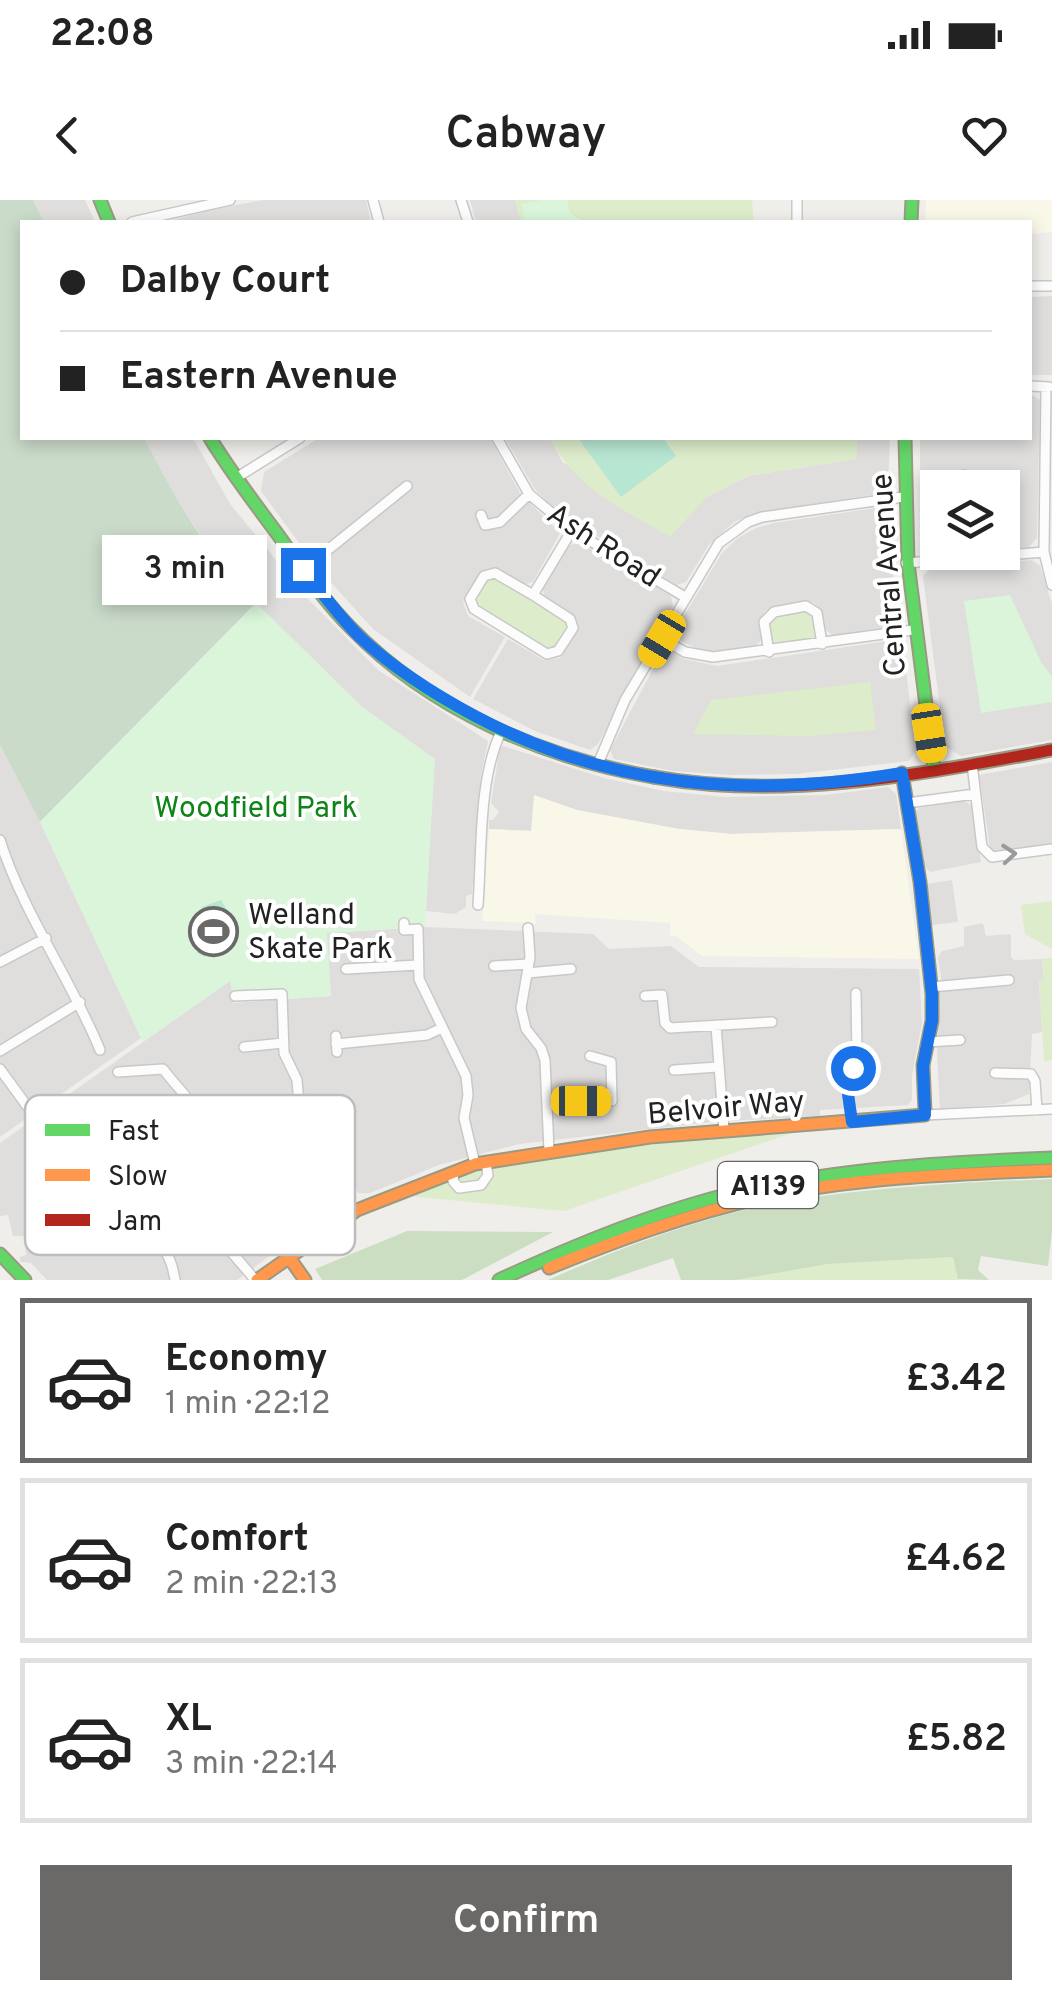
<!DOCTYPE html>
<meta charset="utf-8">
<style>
:root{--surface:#fff;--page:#f2f2f2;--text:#222;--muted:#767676;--line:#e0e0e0;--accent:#6a6968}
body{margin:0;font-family:Overpass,sans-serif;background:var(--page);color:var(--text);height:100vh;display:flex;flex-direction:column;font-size:38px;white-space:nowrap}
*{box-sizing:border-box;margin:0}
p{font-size:32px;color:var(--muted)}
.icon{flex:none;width:55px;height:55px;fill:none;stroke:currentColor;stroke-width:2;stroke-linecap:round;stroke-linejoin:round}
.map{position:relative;height:1080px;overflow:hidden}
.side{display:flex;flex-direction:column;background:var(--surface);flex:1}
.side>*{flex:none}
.hud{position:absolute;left:20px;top:20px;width:1012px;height:220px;border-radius:0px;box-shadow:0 5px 15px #0003;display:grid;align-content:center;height:220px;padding:0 40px;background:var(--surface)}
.controls{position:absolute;left:920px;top:270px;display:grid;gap:20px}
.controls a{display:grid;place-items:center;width:100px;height:100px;border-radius:0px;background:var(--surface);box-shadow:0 5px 15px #0003;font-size:50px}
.end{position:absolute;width:45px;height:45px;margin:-22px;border:12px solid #1a73e8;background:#fff;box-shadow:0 0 0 5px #fff}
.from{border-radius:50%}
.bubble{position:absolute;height:70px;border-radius:0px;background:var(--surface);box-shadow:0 5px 15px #0003;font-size:32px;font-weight:600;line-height:70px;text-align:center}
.car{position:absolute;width:30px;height:60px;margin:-30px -15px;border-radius:12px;box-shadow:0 0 8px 2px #0007;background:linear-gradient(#f5c518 24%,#345 0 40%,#f5c518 0 76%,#345 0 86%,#f5c518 0)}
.hud b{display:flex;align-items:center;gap:35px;height:95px;font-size:38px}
.hud b+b{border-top:2px solid var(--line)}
.hud i{width:25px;height:25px;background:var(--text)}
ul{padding:18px 0 0;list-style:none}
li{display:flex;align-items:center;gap:30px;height:165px;margin:0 20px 15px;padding:0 20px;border:5px solid var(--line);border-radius:0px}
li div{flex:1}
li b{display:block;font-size:38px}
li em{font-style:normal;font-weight:600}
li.current{border-color:var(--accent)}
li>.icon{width:90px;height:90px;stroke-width:1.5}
.primary-button{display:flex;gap:20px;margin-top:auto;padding:20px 40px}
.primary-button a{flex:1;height:115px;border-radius:0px;background:var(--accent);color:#fff;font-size:40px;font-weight:600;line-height:115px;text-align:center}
.status{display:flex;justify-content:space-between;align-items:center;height:70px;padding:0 50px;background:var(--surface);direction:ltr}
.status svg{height:28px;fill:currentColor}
header{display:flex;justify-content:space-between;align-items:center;height:130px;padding:0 40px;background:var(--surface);font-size:45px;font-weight:600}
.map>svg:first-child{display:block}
</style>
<div class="status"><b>22:08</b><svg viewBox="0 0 49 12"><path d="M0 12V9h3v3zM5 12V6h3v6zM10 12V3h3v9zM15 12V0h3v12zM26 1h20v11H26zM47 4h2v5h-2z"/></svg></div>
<header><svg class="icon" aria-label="back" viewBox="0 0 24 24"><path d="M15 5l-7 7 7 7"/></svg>Cabway<svg class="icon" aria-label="heart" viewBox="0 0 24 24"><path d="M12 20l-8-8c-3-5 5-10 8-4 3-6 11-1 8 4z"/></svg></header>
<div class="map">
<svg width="1052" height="1080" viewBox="0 0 1052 1080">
<rect width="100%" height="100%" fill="#f0eeeb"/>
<!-- residential -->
<path fill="#dfdedc" d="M33 0H85L95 22H44Z
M263 0H366L371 22H166L210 10Z
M470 0H515L521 22H476Z
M1052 96V175H1030V97Z
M1030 194 1040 200 1037 338 1029 347 1003 349 1002 288H938V352L947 353 928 354 920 347V238H1030Z
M144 238H193L230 304 309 400 378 470 488 541 481 575 472 694 466 696V707L455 714 426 711 434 559 362 507 256 403 207 345 175 296Z
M319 238H490L520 293 560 333 533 382 523 385 483 372 463 402 468 416 505 437 470 497 373 429 327 378 330 357 321 348 302 347 261 291 264 272Z
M505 238H550L563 263 707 297 748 276 856 259 857 238H890L888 287 884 293 755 313 734 322 709 345 686 382 677 385 555 310 534 288Z
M889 306 896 422 892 426 834 436 824 429 820 408 813 402 805 401 772 407 765 411 760 421 764 437 755 447 719 452 700 450 681 441 676 429 722 353 738 338 756 328 774 323Z
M581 343 671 396 673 407 598 544 590 550 535 531 473 499 508 439 544 460 560 458 575 433 576 423 545 400 543 389 569 345Z
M1032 360 1040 366 1052 404V540L961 556 945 546 923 376 929 369Z
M894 440 903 448 916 550 909 561 796 574 729 575 673 571 614 559 610 550 660 456 672 452 684 459 717 466Z
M0 545 40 622 141 838 0 937Z
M503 546 604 578 664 591 725 597 825 595 888 587 896 594 901 629 732 634 679 629 577 610 535 596 532 631 489 629V620H493L499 612 491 603 500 547Z
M1052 562V645L998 653 990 648 979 575Z
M964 601 973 606 981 662 930 672 923 665 915 612 919 608Z
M952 680 958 722 932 725 926 684Z
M983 723 986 736 1011 734V757L1014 760 1042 759 1044 780 1039 781 1042 832 1032 834 1029 894 1004 904 940 909 937 854 941 777 938 758 942 751 964 746V727Z
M425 727 593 734 609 749 671 746 699 767 919 769 922 823 912 875V900L908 905 820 910V916L711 922 519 944 439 965 370 993H358L354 985 300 993 299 1016 307 1029 237 1080H47L31 1063 20 1062V1057L26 1055 25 1036H13L8 1015 0 1016V943L231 780 233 803 331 796 326 733Z"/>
<!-- education -->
<path fill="#f8f7e8" d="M926 0H1052V32L1030 34V22H925Z
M534 595 577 610 679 629 732 634 901 629 919 759 702 756 676 736H670V723L535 714 536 723 482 721 489 629 531 631Z"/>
<!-- grass -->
<path fill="#ddeccb" d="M515 0H752L754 22H521Z
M550 238H857L856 259 748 276 707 297 670 337C623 309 576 289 550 238Z
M495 376 568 420 571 428 557 449 548 450 476 408 473 399 486 378Z
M805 411 815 418 817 437 814 442 775 446 771 443 768 423 776 415Z
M870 482 876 530 809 536 693 534 711 500Z
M1052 701V749L1025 734 1021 705Z
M1052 758V860L1044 861 1039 780 1044 779 1042 759Z
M795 932 564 1011 397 995C466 970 522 962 594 952 661 943 727 935 795 932Z
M953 1057 959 1080H736L828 1064Z"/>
<!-- forest -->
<path fill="#cbdec1" d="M1052 979V1032L1048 1066 981 1056 978 1070 989 1080 958 1079 953 1057 828 1064 736 1080H681L673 1058 608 1080H548C626 1045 709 1014 794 1000 879 987 966 982 1052 979Z
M407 1031 553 1032 462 1080H322L315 1069Z"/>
<!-- cemetery -->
<path fill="#cadbca" d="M0 0H33L44 22H22V238H144L175 296 206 345 256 403 40 622 0 545Z"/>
<!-- park -->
<path fill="#daf5da" d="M542 0H567L570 13 583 22H525L521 4Z
M1010 395 1041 462 1052 477V502L981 513 964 401Z
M256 403 362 507 435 559 425 727 327 733 331 796 287 799 285 790 232 792 230 781 143 842 40 622Z"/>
<!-- pitch -->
<path fill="#b7e6d2" d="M578 238H663L676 256 621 297Z
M221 700 227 710 223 713C233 734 224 746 205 757L197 753 199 713 202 707Z"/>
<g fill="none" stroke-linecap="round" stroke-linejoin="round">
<defs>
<path id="street" d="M373 0 379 22
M461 0 468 22
M797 0V22
M132 22 230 0
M1030 86H1052
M1030 186 1049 187
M1046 187 1044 352 1052 385
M497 238 529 294 572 330 685 397
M964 275 965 288
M236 278 300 238
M481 315 485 325 500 322 529 294
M906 363 1044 352
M303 370 407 286
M533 395 495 373 484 376 470 399 474 409 547 454 558 451 573 428 570 419 533 395 572 330
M662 439 685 452 713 457 913 430
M769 452 764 422 774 412 806 406 817 413 822 444
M972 564 982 647 992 657 1052 649
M597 566 625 500 719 343 748 322 762 317 903 297
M907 603 975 594
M0 640C23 713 71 779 100 850
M478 705C482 652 478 577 502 530
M404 723V730L418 729 419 779 466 876 468 895 464 918 475 964
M528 728 530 757 521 808 526 829 541 848 545 860 549 951
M0 762 46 738
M494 766 528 764
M346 769 418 765
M527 773 571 769
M931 787 1009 780
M235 796 282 794 284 853 297 880 307 995 310 1011 322 1032
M645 796 662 795 665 823 670 828 772 822
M716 826 724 930
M336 836 337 852
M927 842 960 840
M336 844 427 835 442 828
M244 847 283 843
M0 851 80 802
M0 869 27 906
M674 870 718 867
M118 872 163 869C178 889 200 909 210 932 226 969 206 995 214 1023 221 1044 242 1063 255 1080
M995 873 1031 874 1035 881 1037 910
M549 901H612L611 862 590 856
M302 915 331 914
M925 915 1052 909
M47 918 53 974 112 1041C149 1048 167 1031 175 1080
M852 922 848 894 857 856 856 793
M143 952 213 945
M256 968 255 947 264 935 302 931
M454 972 453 981 459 988 481 985 488 975 486 962"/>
<path id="fast" d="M100 0 109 22
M911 22 912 0
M210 238C230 271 253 301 276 332 300 365 322 399 351 428 431 510 543 558 654 577
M905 238 908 363 934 568
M0 1054 25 1080
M499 1080C584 1041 672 1005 764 986 859 967 956 962 1052 958"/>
<path id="slow" d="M288 1056 305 1080
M549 1068C618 1040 688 1014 761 998 856 977 955 974 1052 970
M257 1080 357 1010 475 964 650 937 925 915V912"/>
<path id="jam" d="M902 573 920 682 932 794V821L923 865 925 912
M654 577C787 601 921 574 1052 550"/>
</defs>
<!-- street casing -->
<use href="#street" stroke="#c9c8c7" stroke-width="12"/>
<!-- fast casing -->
<use href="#fast" stroke="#999a82" stroke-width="15"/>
<!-- slow casing -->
<use href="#slow" stroke="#999a82" stroke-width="15"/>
<!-- jam casing -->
<use href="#jam" stroke="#999a82" stroke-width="15"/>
<!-- street -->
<use href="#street" stroke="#fdfcfc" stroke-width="9"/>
<!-- fast -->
<use href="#fast" stroke="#63d668" stroke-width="11"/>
<!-- slow -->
<use href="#slow" stroke="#ff974d" stroke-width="11"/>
<!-- jam -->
<use href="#jam" stroke="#b3261e" stroke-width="11"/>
</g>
<!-- one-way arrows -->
<defs><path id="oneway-chevron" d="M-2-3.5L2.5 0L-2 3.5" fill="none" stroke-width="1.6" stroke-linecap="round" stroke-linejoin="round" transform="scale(2.5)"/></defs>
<use stroke="#9a9a9a" href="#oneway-chevron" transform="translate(1009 654) rotate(-5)"/>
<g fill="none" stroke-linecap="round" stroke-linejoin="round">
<!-- route -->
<path stroke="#1a73e8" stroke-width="12" d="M303 370C323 393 341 419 362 439 397 471 434 494 475 516 612 589 751 598 902 573L920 682 932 794V820L923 866 925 915 852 922 848 894 853 868"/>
</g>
<!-- icons -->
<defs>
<symbol id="stadium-ring" viewBox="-11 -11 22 22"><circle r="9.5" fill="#fff" stroke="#6a6968" stroke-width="1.5"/><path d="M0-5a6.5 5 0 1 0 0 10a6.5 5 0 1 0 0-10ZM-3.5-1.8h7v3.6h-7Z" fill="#6a6968"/></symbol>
</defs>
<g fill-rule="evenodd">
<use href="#stadium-ring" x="186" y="704" width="55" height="55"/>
</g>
<g text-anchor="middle" stroke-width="8" stroke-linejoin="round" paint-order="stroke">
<!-- shield labels -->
<rect fill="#fff" stroke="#646464" stroke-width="2.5" x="718" y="962" width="100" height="46" rx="8"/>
<g font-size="28" font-weight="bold" fill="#222">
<text x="768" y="995">A1139</text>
</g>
<!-- street labels -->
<g font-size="30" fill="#222" stroke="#fff">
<text transform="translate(604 345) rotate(33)" y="10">Ash Road</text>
<text transform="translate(888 375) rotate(-94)" y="10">Central Avenue</text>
<text transform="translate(726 907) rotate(-5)" y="10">Belvoir Way</text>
</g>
<!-- park labels -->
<g font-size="30" fill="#0c8416" stroke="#fff">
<text x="256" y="617">Woodfield Park</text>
</g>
<!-- poi labels -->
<g font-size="30" fill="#222" stroke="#fff" text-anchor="start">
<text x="248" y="724">Welland<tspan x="248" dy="34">Skate Park</tspan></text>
</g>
</g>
<!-- legend -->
<rect x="25" y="895" width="330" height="160" rx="15" fill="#fff" stroke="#bdbdbd" stroke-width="2.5"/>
<rect x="45" y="924" width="45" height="12" fill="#63d668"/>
<rect x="45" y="969" width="45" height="12" fill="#ff974d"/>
<rect x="45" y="1014" width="45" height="12" fill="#b3261e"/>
<g font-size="28" fill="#222">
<text x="108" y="940">Fast</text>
<text x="108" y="985">Slow</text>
<text x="108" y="1030">Jam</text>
</g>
</svg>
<div class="controls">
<a><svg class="icon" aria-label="layers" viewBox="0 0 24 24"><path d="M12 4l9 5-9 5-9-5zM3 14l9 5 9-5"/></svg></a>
</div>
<i class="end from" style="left:853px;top:868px"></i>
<i class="end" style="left:303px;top:370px"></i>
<div class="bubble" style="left:102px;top:335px;width:165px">3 min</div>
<i class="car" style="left:662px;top:439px;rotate:211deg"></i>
<i class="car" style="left:929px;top:533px;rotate:171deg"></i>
<i class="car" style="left:581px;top:901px;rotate:90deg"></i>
<div class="hud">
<b><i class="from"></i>Dalby Court</b>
<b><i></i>Eastern Avenue</b>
</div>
</div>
<section class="side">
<ul>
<li class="current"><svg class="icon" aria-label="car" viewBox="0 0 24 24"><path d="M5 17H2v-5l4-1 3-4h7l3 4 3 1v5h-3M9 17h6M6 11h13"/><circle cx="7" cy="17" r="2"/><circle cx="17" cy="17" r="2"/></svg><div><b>Economy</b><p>1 min · 22:12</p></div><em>£3.42</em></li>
<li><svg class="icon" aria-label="car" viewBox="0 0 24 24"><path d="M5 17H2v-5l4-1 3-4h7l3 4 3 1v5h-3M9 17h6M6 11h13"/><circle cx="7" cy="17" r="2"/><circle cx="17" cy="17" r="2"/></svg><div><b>Comfort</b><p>2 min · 22:13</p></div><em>£4.62</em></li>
<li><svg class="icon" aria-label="car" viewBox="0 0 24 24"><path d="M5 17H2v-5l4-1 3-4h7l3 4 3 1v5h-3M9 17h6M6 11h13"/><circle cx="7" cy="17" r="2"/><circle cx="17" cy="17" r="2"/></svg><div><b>XL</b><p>3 min · 22:14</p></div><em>£5.82</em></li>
</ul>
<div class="primary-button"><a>Confirm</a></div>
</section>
